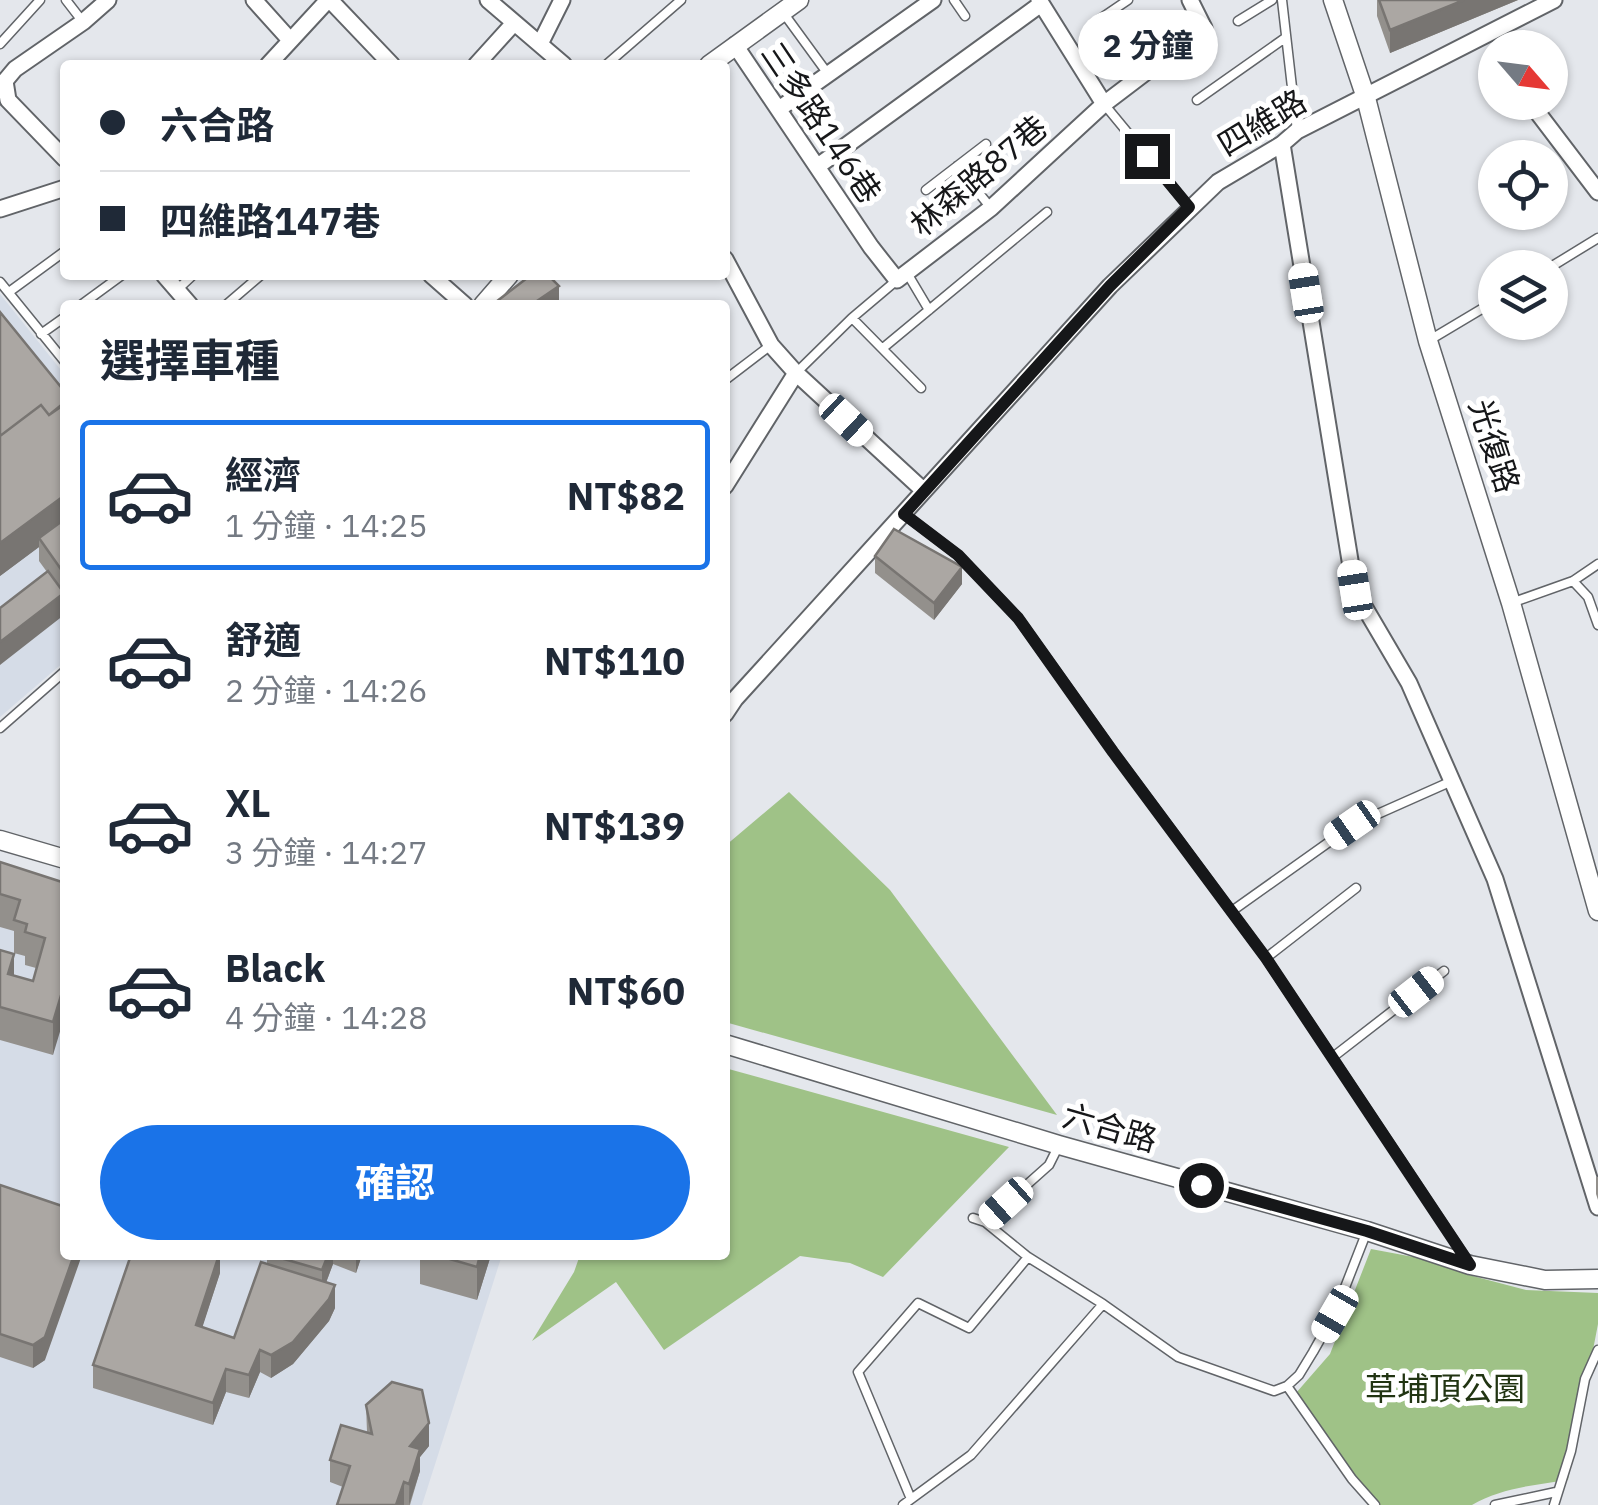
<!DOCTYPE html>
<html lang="zh-TW">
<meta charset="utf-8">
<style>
:root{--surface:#fff;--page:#f2f2f3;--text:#1f2937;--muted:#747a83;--line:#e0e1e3;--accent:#1a73e8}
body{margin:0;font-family:"IBM Plex Sans","Noto Sans TC",sans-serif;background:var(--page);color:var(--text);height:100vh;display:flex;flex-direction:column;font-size:38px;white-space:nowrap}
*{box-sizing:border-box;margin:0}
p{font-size:32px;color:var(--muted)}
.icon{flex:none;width:55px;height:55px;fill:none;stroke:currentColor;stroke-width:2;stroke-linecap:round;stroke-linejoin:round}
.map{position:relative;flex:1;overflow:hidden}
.drawer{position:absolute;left:60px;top:300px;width:670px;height:960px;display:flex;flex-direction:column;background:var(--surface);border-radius:10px;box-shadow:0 2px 8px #0004}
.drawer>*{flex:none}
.hud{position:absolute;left:60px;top:60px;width:670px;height:220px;border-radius:10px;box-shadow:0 2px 8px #0004;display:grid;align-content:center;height:220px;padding:0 40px;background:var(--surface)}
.needle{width:65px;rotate:118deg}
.fabs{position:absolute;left:1478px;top:30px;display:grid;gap:20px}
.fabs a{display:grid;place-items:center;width:90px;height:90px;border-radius:50%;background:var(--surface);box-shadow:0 2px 8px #0004;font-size:50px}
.end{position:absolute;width:45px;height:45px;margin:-22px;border:12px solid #161719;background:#fff;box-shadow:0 0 0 5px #fff}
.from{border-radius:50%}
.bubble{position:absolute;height:70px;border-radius:35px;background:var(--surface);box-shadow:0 2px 8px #0004;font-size:32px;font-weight:700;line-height:70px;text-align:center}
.car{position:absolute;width:30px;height:60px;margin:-30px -15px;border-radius:12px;box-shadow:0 0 8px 2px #0007;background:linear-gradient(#fff 24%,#345 0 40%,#fff 0 76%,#345 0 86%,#fff 0)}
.hud b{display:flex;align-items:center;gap:35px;height:95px;font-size:38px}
.hud b+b{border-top:2px solid var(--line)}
.hud i{width:25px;height:25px;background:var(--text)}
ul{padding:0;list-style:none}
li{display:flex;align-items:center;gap:30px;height:150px;margin:0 20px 15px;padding:0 20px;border:5px solid transparent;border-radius:10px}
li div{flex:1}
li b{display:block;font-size:38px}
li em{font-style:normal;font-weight:700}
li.current{border-color:var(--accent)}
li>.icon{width:90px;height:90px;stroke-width:1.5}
h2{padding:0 40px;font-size:45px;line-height:120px}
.primary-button{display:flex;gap:20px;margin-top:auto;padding:20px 40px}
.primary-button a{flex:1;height:115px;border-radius:60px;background:var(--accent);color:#fff;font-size:40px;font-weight:700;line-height:115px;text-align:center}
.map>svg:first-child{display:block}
</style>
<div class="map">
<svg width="1598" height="1505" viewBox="0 0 1598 1505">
<rect width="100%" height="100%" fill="#e4e7ec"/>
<!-- built -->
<path fill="#d5dce7" d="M0 294 65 375V661L0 717Z
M0 865 65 883V1255H502L422 1505H0Z"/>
<!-- green -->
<path fill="#9fc287" d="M789 792 890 890 1057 1115 725 1022V846Z
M725 1068 1009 1147 883 1277 850 1263 800 1256 664 1350 616 1282 532 1341 574 1272 580 1255H725Z
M1371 1249 1419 1258 1469 1275 1526 1290 1598 1293V1324L1568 1480C1535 1485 1501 1488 1472 1505H1379L1369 1494 1296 1393 1330 1354Z"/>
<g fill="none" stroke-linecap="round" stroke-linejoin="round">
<defs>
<path id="service" d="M66 0 83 22
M954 0 965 16
M1282 0 1297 131
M782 11 828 74
M1238 21 1272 0
M1094 23 1128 0
M0 44 40 0
M606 65 681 0
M1197 100 1285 38
M1104 104 1189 207
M957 166 991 208
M926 190 986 144
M1549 268 1598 238
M907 273 929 310
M0 282 65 362
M178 289 193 275
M9 292 65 251
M81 305 122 275
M226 305 261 275
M852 318 921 388
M41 334 65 317
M1428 341 1495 301
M883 348 1047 212
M797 372 852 318 897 280
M725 380 771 345
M904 514 958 555 1018 618 1113 751 1266 958 1468 1261
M1573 581 1588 597 1598 625
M1511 603 1573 581 1598 564
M0 728 65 671
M1232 911 1353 825 1452 781
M1266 958 1356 888
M1333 1057 1444 971
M973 1218 985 1222 1028 1257 1103 1304 1178 1357 1274 1391 1287 1386 1299 1375 1313 1352 1335 1313 1367 1231
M985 1222 1049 1165 1058 1147
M1287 1386 1352 1479 1375 1505
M911 1499 858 1372 918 1303 969 1328 1028 1257
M903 1505 971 1455 1103 1304
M1495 1505 1556 1492
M1554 1505 1571 1451 1585 1379 1598 1350"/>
<path id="minor" d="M254 0 290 40
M330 0 392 65
M488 0 564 65
M1039 0 1104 104
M540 44 562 0
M735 45 871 247 897 280 991 208 1104 104 1204 28 1190 0
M268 65 328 0
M476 65 514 23
M1533 102 1538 113 1598 192
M779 109 933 0
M1282 144 1355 591 1409 683 1495 879 1598 1207
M65 159 8 100 5 81 15 69 83 22 108 0
M818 166 1041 4
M0 209 65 188
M725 259 771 345 796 373 923 490
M164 275 190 305
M431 275 465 305
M725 486 796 373
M725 714 735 699 1110 286 1218 182 1282 144 1297 131 1554 0"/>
<path id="tertiary" d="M1333 0 1366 98 1428 341 1511 603 1598 911
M709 65 799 0
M483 305 509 275
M0 840 65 859
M725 1044 1059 1145 1367 1231 1470 1265 1545 1280 1598 1279"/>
</defs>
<!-- service casing -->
<use href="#service" stroke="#616468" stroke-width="11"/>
<!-- minor casing -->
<use href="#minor" stroke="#616468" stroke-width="19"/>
<!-- tertiary casing -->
<use href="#tertiary" stroke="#616468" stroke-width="21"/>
<!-- service -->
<use href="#service" stroke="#fff" stroke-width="8"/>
<!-- minor -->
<use href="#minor" stroke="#fff" stroke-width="15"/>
<!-- tertiary -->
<use href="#tertiary" stroke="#fff" stroke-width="18"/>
</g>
<!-- wall -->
<path fill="#93908c" d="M1377 0H1518L1390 53 1377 16Z
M65 392V598L64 615 47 572 39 561V547L0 576Z
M875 556 962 584 934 620 875 573Z
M0 862 65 883 53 1055 0 1040V950L14 976 33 981 36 968 25 965V956L14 953V931L0 927Z
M1596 1177H1598V1200L1596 1194Z
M0 1185 45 1360 33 1368 0 1357Z
M220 1255V1273L202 1327 234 1338 267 1264V1256L261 1255H362L356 1273 333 1264 326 1283 335 1308 329 1321 293 1364 271 1378 260 1372 249 1398 226 1392 213 1425 93 1388V1365Z
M420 1255H491L477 1300 420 1284Z
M366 1405 429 1446 420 1457V1471L410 1505H337L343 1487 330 1482V1460L367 1432Z"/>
<!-- shaded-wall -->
<path fill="#787572" d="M1464 0H1518L1390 53V30Z
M559 286V303L556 305H531Z
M65 495V528L39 538V547L0 576V543Z
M962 567V584L934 620V603Z
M64 593V615L0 665V642Z
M14 954V987L8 974Z
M65 982V1015L53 1055V1022Z
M74 1255H82L45 1360 33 1368V1345Z
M219 1255H220V1273L196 1347V1325Z
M328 1255H333V1264L322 1293V1270Z
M356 1255H362L356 1273Z
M480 1255H491L477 1300V1267Z
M335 1285V1308L329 1321 293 1364 271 1378V1355Z
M260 1350V1372L249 1398V1375Z
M226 1369V1392L213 1425V1403Z
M429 1423V1446L420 1457V1471L409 1505 410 1446Z
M404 1482V1505H396Z"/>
<!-- building -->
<path fill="#aba7a3" stroke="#787572" stroke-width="2.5" d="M1379 0H1464L1390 30Z
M531 275H548L559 286 531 305H492Z
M0 312 65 392V402L49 415 41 405 0 436Z
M41 405 49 415 62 406 65 410V495L0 543V436Z
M65 519V575L39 538Z
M894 529 962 567 934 603 875 556Z
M48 571 64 593 0 642V608Z
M0 862 65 883V982L53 1022 0 1007V950L14 954 8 974 33 981 45 938 25 932 27 924 14 920 20 900 0 894Z
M0 1185 65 1207V1255H74L45 1337 33 1345 0 1334Z
M131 1255H219L196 1325 234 1338 261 1262 335 1285 329 1299 293 1342 271 1355 260 1350 249 1375 226 1369 213 1403 93 1365Z
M270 1255H328L322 1270Z
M436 1255H480L477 1267Z
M392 1382 422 1390 429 1423 410 1446 420 1449 409 1484 404 1482 396 1505H337L350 1466 330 1460 341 1425 372 1434 366 1405Z"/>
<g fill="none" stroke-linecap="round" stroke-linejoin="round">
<!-- route -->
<path stroke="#161719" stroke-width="12" d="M1147 156 1189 207 1110 286 904 514 958 555 1018 618 1113 752 1266 958 1470 1265 1367 1231 1201 1185"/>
</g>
<g text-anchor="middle" stroke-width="10" stroke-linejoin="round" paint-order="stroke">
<!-- street labels -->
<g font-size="32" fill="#161719" stroke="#fff">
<text transform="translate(821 123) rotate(56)" y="11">三多路146巷</text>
<text transform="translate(1262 123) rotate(-31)" y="11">四維路</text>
<text transform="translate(979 176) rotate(-40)" y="11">林森路87巷</text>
<text transform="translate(1494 446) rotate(72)" y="11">光復路</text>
<text transform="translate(1110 1128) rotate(16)" y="11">六合路</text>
</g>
<!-- park labels -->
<g font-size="32" fill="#213412" stroke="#fff">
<text x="1445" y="1400">草埔頂公園</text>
</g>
</g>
</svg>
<div class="fabs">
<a><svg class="needle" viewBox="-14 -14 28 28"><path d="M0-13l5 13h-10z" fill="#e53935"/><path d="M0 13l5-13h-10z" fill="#747a83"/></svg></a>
<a><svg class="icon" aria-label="locate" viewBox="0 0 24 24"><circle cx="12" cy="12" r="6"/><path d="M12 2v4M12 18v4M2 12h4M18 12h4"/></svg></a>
<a><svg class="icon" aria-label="layers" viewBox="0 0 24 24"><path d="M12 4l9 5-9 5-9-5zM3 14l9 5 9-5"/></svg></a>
</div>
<i class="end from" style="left:1201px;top:1185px"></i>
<i class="end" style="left:1147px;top:156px"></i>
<div class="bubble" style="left:1078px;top:10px;width:140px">2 分鐘</div>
<i class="car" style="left:1306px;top:293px;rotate:351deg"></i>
<i class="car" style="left:846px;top:420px;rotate:133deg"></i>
<i class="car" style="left:1355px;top:590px;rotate:351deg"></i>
<i class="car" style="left:1352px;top:825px;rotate:235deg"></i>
<i class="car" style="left:1416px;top:992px;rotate:52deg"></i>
<i class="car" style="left:1006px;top:1203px;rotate:228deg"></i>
<i class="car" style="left:1335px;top:1314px;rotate:210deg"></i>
<div class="hud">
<b><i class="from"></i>六合路</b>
<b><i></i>四維路147巷</b>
</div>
<section class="drawer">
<h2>選擇車種</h2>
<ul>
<li class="current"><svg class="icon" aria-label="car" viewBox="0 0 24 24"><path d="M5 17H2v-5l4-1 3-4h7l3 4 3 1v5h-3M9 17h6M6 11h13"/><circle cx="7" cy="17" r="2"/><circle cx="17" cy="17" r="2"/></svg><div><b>經濟</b><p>1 分鐘 · 14:25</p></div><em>NT$82</em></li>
<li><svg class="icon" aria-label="car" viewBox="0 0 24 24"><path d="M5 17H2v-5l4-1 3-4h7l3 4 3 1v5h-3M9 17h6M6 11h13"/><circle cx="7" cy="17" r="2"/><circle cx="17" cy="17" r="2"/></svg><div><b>舒適</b><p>2 分鐘 · 14:26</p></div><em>NT$110</em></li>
<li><svg class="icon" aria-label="car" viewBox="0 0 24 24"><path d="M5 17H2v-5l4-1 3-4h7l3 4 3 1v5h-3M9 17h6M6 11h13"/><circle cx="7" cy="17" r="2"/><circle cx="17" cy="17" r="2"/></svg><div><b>XL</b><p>3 分鐘 · 14:27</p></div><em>NT$139</em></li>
<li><svg class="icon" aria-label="car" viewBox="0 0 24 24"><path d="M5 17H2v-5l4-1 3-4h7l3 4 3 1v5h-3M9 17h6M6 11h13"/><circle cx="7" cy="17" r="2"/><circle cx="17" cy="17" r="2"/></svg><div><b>Black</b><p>4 分鐘 · 14:28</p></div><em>NT$60</em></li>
</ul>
<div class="primary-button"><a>確認</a></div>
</section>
</div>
